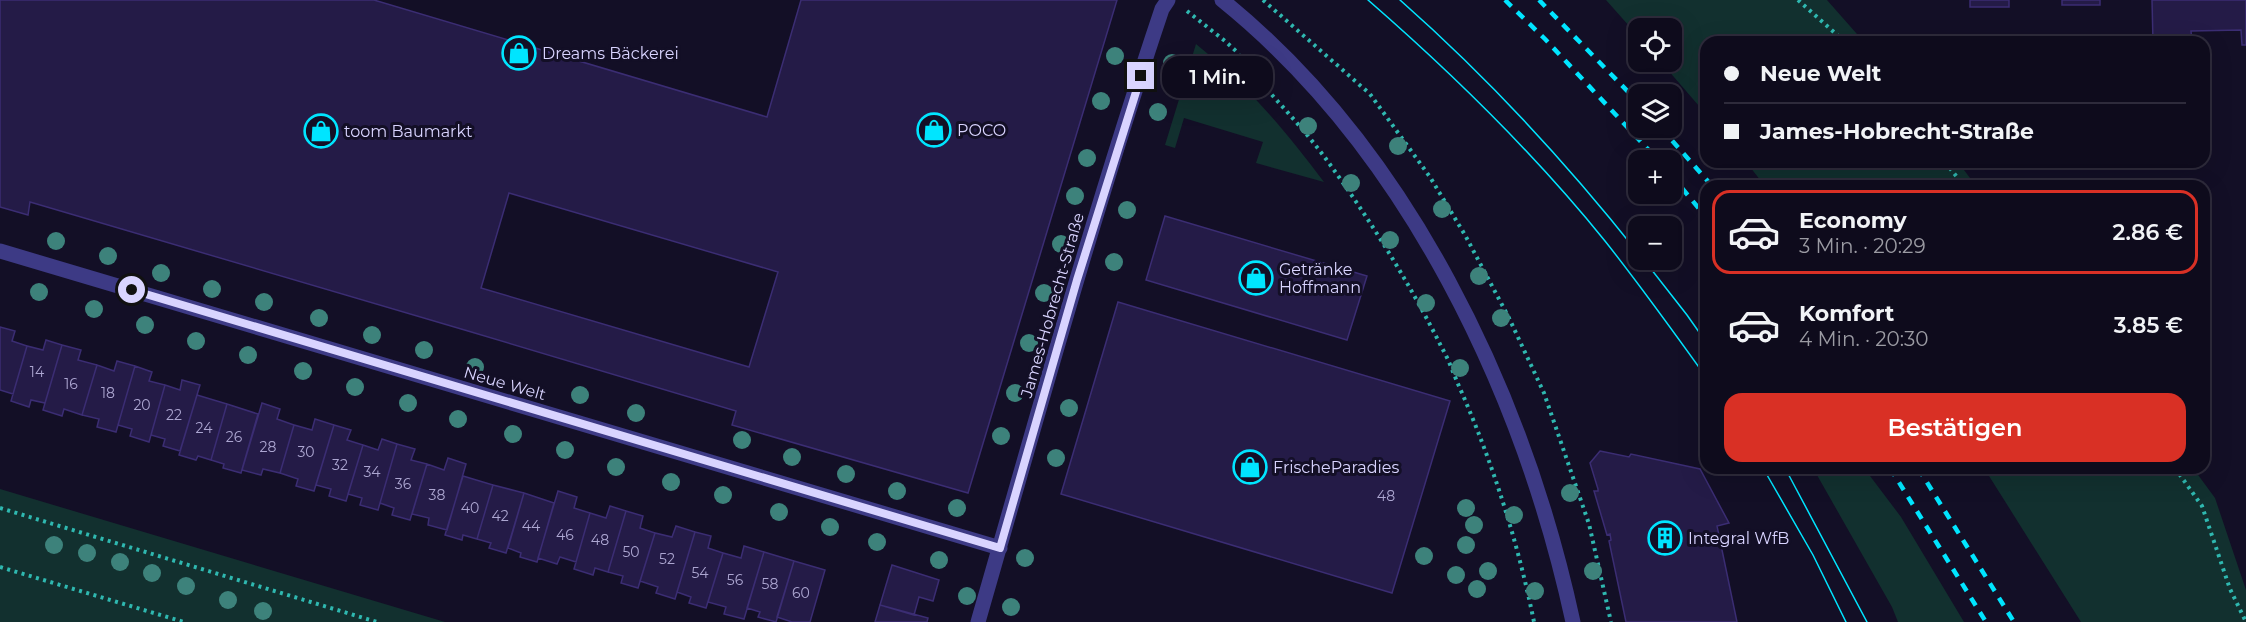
<!DOCTYPE html>
<html lang="de">
<meta charset="utf-8">
<style>
:root{--surface:#0e0b1c;--page:#1c1929;--text:#f1f3f6;--muted:#9b9ba3;--line:#2e2b3b;--accent:#d93025}
body{margin:0;font-family:Montserrat,sans-serif;background:var(--page);color:var(--text);height:100vh;display:flex;flex-direction:column;font-size:22px;white-space:nowrap}
*{box-sizing:border-box;margin:0}
p{font-size:20px;color:var(--muted)}
.icon{flex:none;width:33px;height:33px;fill:none;stroke:currentColor;stroke-width:2;stroke-linecap:round;stroke-linejoin:round}
.map{position:relative;flex:1;overflow:hidden}
.details{position:absolute;left:1700px;top:180px;width:510px;height:294px;display:flex;flex-direction:column;background:var(--surface);border-radius:18px;box-shadow:0 6px 24px #0002,0 0 0 2px var(--line)}
.details>*{flex:none}
.hud{position:absolute;left:1700px;top:36px;width:510px;height:132px;border-radius:18px;box-shadow:0 6px 24px #0002,0 0 0 2px var(--line);display:grid;align-content:center;height:132px;padding:0 24px;background:var(--surface)}
.fabs{position:absolute;left:1628px;top:18px;display:grid;gap:12px}
.fabs a{display:grid;place-items:center;width:54px;height:54px;border-radius:12px;background:var(--surface);box-shadow:0 6px 24px #0002,0 0 0 2px var(--line);font-size:30px}
.end{position:absolute;width:27px;height:27px;margin:-14px;border:8px solid #d9d4ff;background:#111;box-shadow:0 0 0 3px #111}
.from{border-radius:50%}
.bubble{position:absolute;height:42px;border-radius:18px;background:var(--surface);box-shadow:0 6px 24px #0002,0 0 0 2px var(--line);font-size:20px;font-weight:600;line-height:42px;text-align:center}
.hud b{display:flex;align-items:center;gap:21px;height:57px;font-size:22px}
.hud b+b{border-top:2px solid var(--line)}
.hud i{width:15px;height:15px;background:var(--text)}
ul{padding:10px 0 0;list-style:none}
li{display:flex;align-items:center;gap:18px;height:84px;margin:0 12px 9px;padding:0 12px;border:3px solid transparent;border-radius:18px}
li div{flex:1}
li b{display:block;font-size:22px}
li em{font-style:normal;font-weight:600}
li.active{border-color:var(--accent)}
li>.icon{width:54px;height:54px;stroke-width:1.5}
.primary-button{display:flex;gap:12px;margin-top:auto;padding:12px 24px}
.primary-button a{flex:1;height:69px;border-radius:18px;background:var(--accent);color:#fff;font-size:24px;font-weight:600;line-height:69px;text-align:center}
.map>svg:first-child{display:block}
</style>
<div class="map">
<svg width="2246" height="622" viewBox="0 0 2246 622">
<rect width="100%" height="100%" fill="#130f26"/>
<!-- green -->
<path fill="#12302f" d="M1606 0H1827L1864 42H1706L1705 113 1661 62H1671V28H1638V36Z
M1196 44C1248 86 1283 128 1324 182L1256 163 1263 142 1184 118 1175 148 1165 145Z
M1746 162H1958L1976 186H1765Z
M1813 468H1864L1901 517 1964 622H1898L1892 607Z
M1984 468H2193L2215 498 2246 590V622H2081Z
M0 489 445 622H0Z"/>
<!-- building -->
<path fill="#241b47" stroke="#3b2d73" stroke-width="1.5" fill-rule="evenodd" d="M0 0H374L767 117 801 0H1117L968 493 732 425 736 411 468 331 30 202 28 215 0 207ZM509 193 778 272 749 367 481 288Z
M1970 0H2009V7H1970Z
M2062 0H2100V5H2062Z
M2152 0H2246V45H2242L2241 30 2191 31 2192 42H2153Z
M1165 216 1367 276 1347 340 1146 280Z
M1118 302 1450 401 1392 593 1061 494Z
M0 327 15 331 12 341 27 346 13 394 0 390Z
M46 340 62 345 45 403 31 400 29 407 11 401 27 346 43 350Z
M62 345 81 350 78 360 97 365 82 415 64 409 62 416 43 410Z
M117 361 135 366 116 432 97 427 99 419 82 415 97 365 114 371Z
M135 366 152 372 149 381 165 385 149 442 130 436 132 429 118 425Z
M182 380 200 385 180 451 163 446 165 439 151 435 165 385 180 390Z
M197 395 227 404 211 460 198 456 196 460 179 455Z
M262 403 280 409 277 419 294 425 280 473 263 469 261 475 242 470Z
M227 404 258 414 241 473 223 468 224 464 211 460Z
M315 419 334 425 314 491 296 486 298 479 280 473 294 425 312 430Z
M334 425 351 430 347 440 363 445 346 501 329 496 331 489 316 485Z
M382 439 397 444 378 510 360 505 362 498 348 494 363 445 378 450Z
M397 444 415 449 411 460 427 464 410 520 392 515 394 508 380 503Z
M1600 451 1629 457 1631 454 1700 469 1729 523 1717 526 1737 622H1626L1609 541 1611 540 1610 534 1607 535 1594 491H1598V489L1590 463Z
M448 458 466 464 447 530 428 525 429 518 412 514 427 464 444 470Z
M463 476 493 485 477 539 463 535 462 540 445 535Z
M493 485 524 493 506 553 489 548 491 543 477 539Z
M558 491 577 497 574 508 590 513 576 562 560 557 557 564 538 558Z
M524 493 554 503 537 562 520 557 521 553 508 548Z
M610 506 626 511 608 572 595 568 593 575 574 569 590 513 606 518Z
M626 511 643 516 640 528 655 533 638 588 621 583 623 576 608 572Z
M676 526 695 532 675 599 656 593 658 587 640 581 655 533 672 537Z
M695 532 711 536 708 548 723 553 706 608 689 603 691 597 677 592Z
M744 546 764 552 744 619 724 614 726 607 708 602 723 553 741 558Z
M764 552 794 561 776 622 758 617 760 612 747 608Z
M794 561 825 570 810 622H792L777 617Z
M892 565 939 580 933 601 919 597 914 615 880 605Z
M880 605 928 618 927 622H875Z"/>
<g fill="none" stroke-linecap="round" stroke-linejoin="round">
<!-- path -->
<path stroke="#2fb8b0" stroke-width="4" stroke-dasharray="3 4.5" stroke-linecap="butt" d="M1263 0 1370 94 1430 177 1465 235 1509 318 1544 393 1589 524 1611 622
M1798 0 1845 42
M1187 11 1225 41 1237 52 1243 62C1270 94 1301 125 1326 159 1369 218 1409 282 1442 348 1450 362 1455 378 1462 393 1494 467 1518 543 1534 622
M1945 162 1964 186
M2175 468 2202 506 2230 589 2246 622
M0 508 377 622
M0 567 184 622"/>
<!-- minor -->
<path stroke="#3d3a85" stroke-width="15" d="M1222 0C1408 150 1523 392 1573 622
M0 251 1000 548
M978 622C1037 417 1094 211 1162 9L1168 0"/>
<!-- tram -->
<path stroke="#00e5ff" stroke-width="1.5" d="M1368 0C1453 74 1534 153 1605 241 1640 285 1673 331 1706 377
M1400 0C1486 76 1566 162 1638 253
M1644 260 1687 315 1706 342
M1763 468 1813 555 1846 622
M1785 468 1867 622"/>
<!-- rail -->
<path stroke="#00e5ff" stroke-width="4.5" stroke-dasharray="9 8" stroke-linecap="butt" d="M1505 0 1545 39 1658 160
M1539 0 1638 102
M1661 128 1712 186
M1671 175 1706 217
M1890 468 1986 622
M1918 468 2014 622"/>
</g>
<!-- trees -->
<g fill="#3d827b">
<circle cx="1115" cy="56" r="9"/>
<circle cx="1172" cy="63" r="9"/>
<circle cx="1265" cy="72" r="9"/>
<circle cx="1101" cy="101" r="9"/>
<circle cx="1158" cy="112" r="9"/>
<circle cx="1308" cy="126" r="9"/>
<circle cx="1398" cy="146" r="9"/>
<circle cx="1087" cy="158" r="9"/>
<circle cx="1351" cy="183" r="9"/>
<circle cx="1075" cy="196" r="9"/>
<circle cx="1442" cy="209" r="9"/>
<circle cx="1127" cy="210" r="9"/>
<circle cx="1390" cy="240" r="9"/>
<circle cx="56" cy="241" r="9"/>
<circle cx="1061" cy="244" r="9"/>
<circle cx="108" cy="256" r="9"/>
<circle cx="1114" cy="262" r="9"/>
<circle cx="161" cy="273" r="9"/>
<circle cx="1479" cy="276" r="9"/>
<circle cx="212" cy="289" r="9"/>
<circle cx="39" cy="292" r="9"/>
<circle cx="1044" cy="293" r="9"/>
<circle cx="264" cy="302" r="9"/>
<circle cx="1426" cy="303" r="9"/>
<circle cx="94" cy="309" r="9"/>
<circle cx="319" cy="318" r="9"/>
<circle cx="1501" cy="318" r="9"/>
<circle cx="145" cy="325" r="9"/>
<circle cx="372" cy="335" r="9"/>
<circle cx="196" cy="341" r="9"/>
<circle cx="1029" cy="343" r="9"/>
<circle cx="424" cy="350" r="9"/>
<circle cx="248" cy="355" r="9"/>
<circle cx="475" cy="367" r="9"/>
<circle cx="1460" cy="368" r="9"/>
<circle cx="303" cy="371" r="9"/>
<circle cx="355" cy="387" r="9"/>
<circle cx="1015" cy="393" r="9"/>
<circle cx="580" cy="395" r="9"/>
<circle cx="408" cy="403" r="9"/>
<circle cx="1069" cy="408" r="9"/>
<circle cx="636" cy="413" r="9"/>
<circle cx="458" cy="419" r="9"/>
<circle cx="513" cy="434" r="9"/>
<circle cx="1001" cy="436" r="9"/>
<circle cx="742" cy="440" r="9"/>
<circle cx="565" cy="450" r="9"/>
<circle cx="792" cy="457" r="9"/>
<circle cx="1056" cy="458" r="9"/>
<circle cx="616" cy="467" r="9"/>
<circle cx="846" cy="474" r="9"/>
<circle cx="671" cy="482" r="9"/>
<circle cx="897" cy="491" r="9"/>
<circle cx="1570" cy="493" r="9"/>
<circle cx="723" cy="495" r="9"/>
<circle cx="957" cy="508" r="9"/>
<circle cx="1466" cy="508" r="9"/>
<circle cx="779" cy="512" r="9"/>
<circle cx="1514" cy="515" r="9"/>
<circle cx="1474" cy="525" r="9"/>
<circle cx="830" cy="527" r="9"/>
<circle cx="877" cy="542" r="9"/>
<circle cx="54" cy="545" r="9"/>
<circle cx="1466" cy="545" r="9"/>
<circle cx="87" cy="553" r="9"/>
<circle cx="1424" cy="556" r="9"/>
<circle cx="1025" cy="558" r="9"/>
<circle cx="939" cy="560" r="9"/>
<circle cx="120" cy="562" r="9"/>
<circle cx="1488" cy="571" r="9"/>
<circle cx="1593" cy="571" r="9"/>
<circle cx="152" cy="573" r="9"/>
<circle cx="1456" cy="575" r="9"/>
<circle cx="186" cy="586" r="9"/>
<circle cx="1477" cy="589" r="9"/>
<circle cx="1535" cy="591" r="9"/>
<circle cx="967" cy="596" r="9"/>
<circle cx="228" cy="600" r="9"/>
<circle cx="1011" cy="607" r="9"/>
<circle cx="263" cy="611" r="9"/>
</g>
<g fill="none" stroke-linecap="round" stroke-linejoin="round">
<!-- route -->
<path stroke="#d9d4ff" stroke-width="8" d="M132 290 1000 548 1077 280 1141 76"/>
</g>
<!-- icons -->
<defs>
<symbol id="shop-ring" viewBox="-11 -11 22 22"><circle r="9.5" fill="#130f26" stroke="#00e5ff" stroke-width="1.5"/><path d="M-5-2.5h2.3a2.7 3.5 0 0 1 5.4 0H5L5.5 6h-11ZM-1.5-2.5h3a1.5 2.3 0 0 0-3 0Z" fill="#00e5ff"/></symbol>
<symbol id="building-ring" viewBox="-11 -11 22 22"><circle r="9.5" fill="#130f26" stroke="#00e5ff" stroke-width="1.5"/><path d="M-4-6H4V6H1V3H-1V6H-4ZM-2.5-4.3h1.7v1.8h-1.7ZM.8-4.3h1.7v1.8H.8ZM-2.5-1h1.7V.8h-1.7ZM.8-1h1.7V.8H.8Z" fill="#00e5ff"/></symbol>
</defs>
<g fill-rule="evenodd">
<use href="#shop-ring" x="500" y="34" width="38" height="38"/>
<use href="#shop-ring" x="915" y="111" width="38" height="38"/>
<use href="#shop-ring" x="302" y="112" width="38" height="38"/>
<use href="#shop-ring" x="1237" y="259" width="38" height="38"/>
<use href="#shop-ring" x="1231" y="448" width="38" height="38"/>
<use href="#building-ring" x="1646" y="519" width="38" height="38"/>
</g>
<g text-anchor="middle" stroke-width="6" stroke-linejoin="round" paint-order="stroke">
<!-- number labels -->
<g font-size="14" fill="#aca6d1">
<text x="37" y="377">14</text>
<text x="71" y="389">16</text>
<text x="108" y="398">18</text>
<text x="142" y="410">20</text>
<text x="174" y="420">22</text>
<text x="204" y="433">24</text>
<text x="234" y="442">26</text>
<text x="268" y="452">28</text>
<text x="306" y="457">30</text>
<text x="340" y="470">32</text>
<text x="372" y="477">34</text>
<text x="403" y="489">36</text>
<text x="437" y="500">38</text>
<text x="1386" y="501">48</text>
<text x="470" y="513">40</text>
<text x="500" y="521">42</text>
<text x="531" y="531">44</text>
<text x="565" y="540">46</text>
<text x="600" y="545">48</text>
<text x="631" y="557">50</text>
<text x="667" y="564">52</text>
<text x="700" y="578">54</text>
<text x="735" y="585">56</text>
<text x="770" y="589">58</text>
<text x="801" y="598">60</text>
</g>
<!-- poi labels -->
<g font-size="16" fill="#d9d4ff" stroke="#130f26" text-anchor="start">
<text x="542" y="59">Dreams Bäckerei</text>
<text x="957" y="136">POCO</text>
<text x="344" y="137">toom Baumarkt</text>
<text x="1279" y="275">Getränke<tspan x="1279" dy="18">Hoffmann</tspan></text>
<text x="1273" y="473">FrischeParadies</text>
<text x="1688" y="544">Integral WfB</text>
</g>
<!-- street labels -->
<g font-size="16" fill="#d9d4ff" stroke="#130f26">
<text transform="translate(1052 305) rotate(-74)" y="6">James-Hobrecht-Straße</text>
<text transform="translate(505 383) rotate(16)" y="6">Neue Welt</text>
</g>
</g>
</svg>
<div class="fabs">
<a><svg class="icon" aria-label="locate" viewBox="0 0 24 24"><circle cx="12" cy="12" r="6"/><path d="M12 2v4M12 18v4M2 12h4M18 12h4"/></svg></a>
<a><svg class="icon" aria-label="layers" viewBox="0 0 24 24"><path d="M12 4l9 5-9 5-9-5zM3 14l9 5 9-5"/></svg></a>
<a>+</a>
<a>−</a>
</div>
<i class="end from" style="left:132px;top:290px"></i>
<i class="end" style="left:1141px;top:76px"></i>
<div class="bubble" style="left:1162px;top:56px;width:111px">1 Min.</div>
<div class="hud">
<b><i class="from"></i>Neue Welt</b>
<b><i></i>James-Hobrecht-Straße</b>
</div>
<section class="details">
<ul>
<li class="active"><svg class="icon" aria-label="car" viewBox="0 0 24 24"><path d="M5 17H2v-5l4-1 3-4h7l3 4 3 1v5h-3M9 17h6M6 11h13"/><circle cx="7" cy="17" r="2"/><circle cx="17" cy="17" r="2"/></svg><div><b>Economy</b><p>3 Min. · 20:29</p></div><em>2.86 €</em></li>
<li><svg class="icon" aria-label="car" viewBox="0 0 24 24"><path d="M5 17H2v-5l4-1 3-4h7l3 4 3 1v5h-3M9 17h6M6 11h13"/><circle cx="7" cy="17" r="2"/><circle cx="17" cy="17" r="2"/></svg><div><b>Komfort</b><p>4 Min. · 20:30</p></div><em>3.85 €</em></li>
</ul>
<div class="primary-button"><a>Bestätigen</a></div>
</section>
</div>
